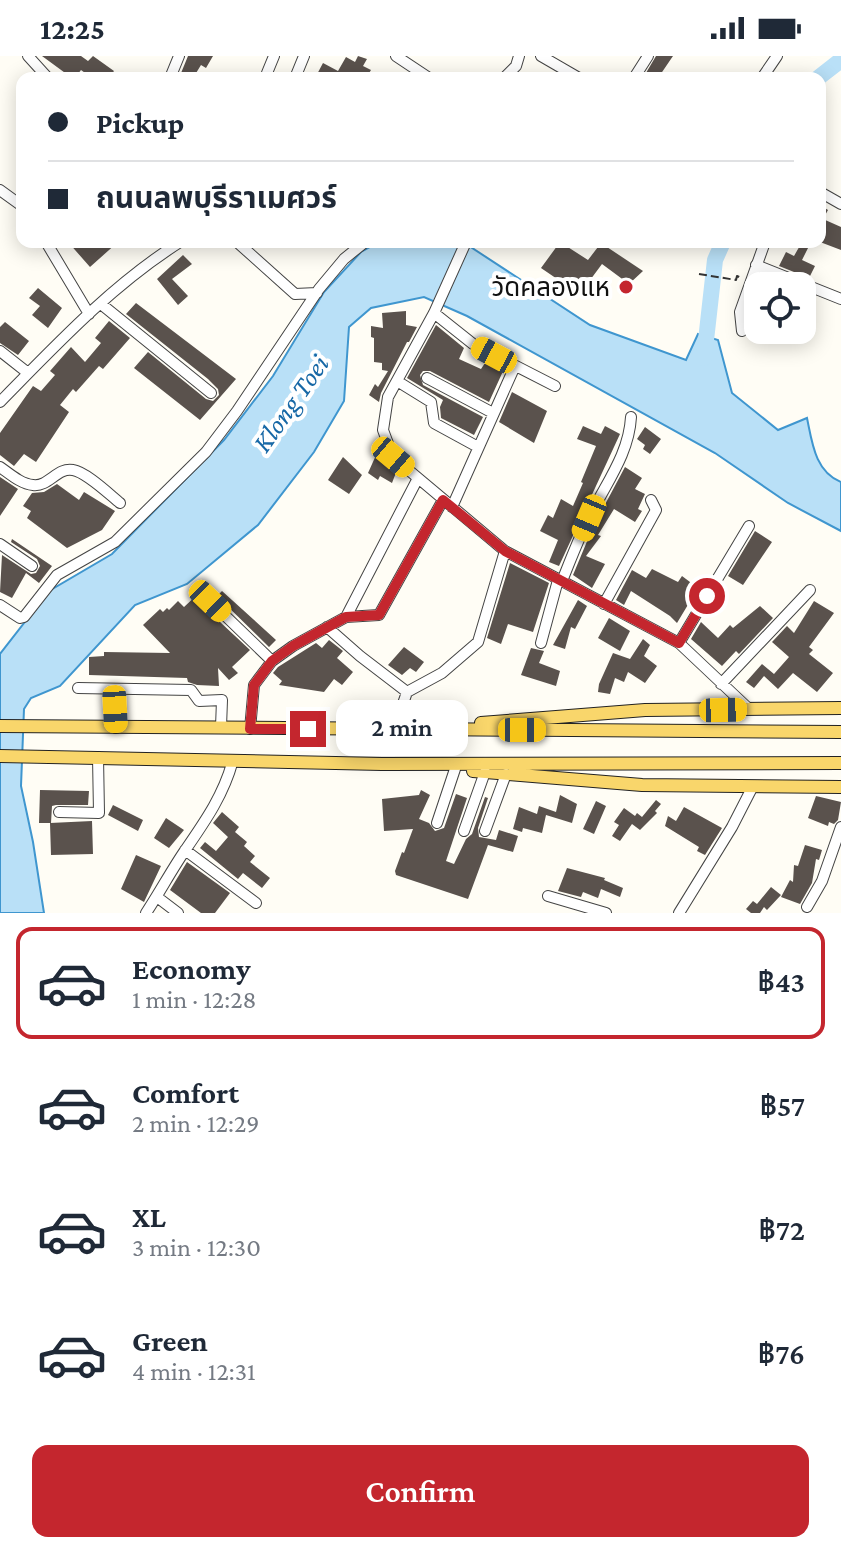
<!DOCTYPE html>
<meta charset="utf-8">
<style>
:root{--surface:#fff;--page:#f6f6f7;--text:#1f2937;--muted:#747a83;--line:#e0e1e3;--accent:#c4262e}
body{margin:0;font-family:"Crimson Pro","Noto Sans Thai",serif;background:var(--page);color:var(--text);height:100vh;display:flex;flex-direction:column;font-size:30px;white-space:nowrap}
*{box-sizing:border-box;margin:0}
p{font-size:26px;color:var(--muted)}
.icon{flex:none;width:44px;height:44px;fill:none;stroke:currentColor;stroke-width:2;stroke-linecap:round;stroke-linejoin:round}
.map{position:relative;height:857px;overflow:hidden}
.sheet{display:flex;flex-direction:column;background:var(--surface);flex:1}
.sheet>*{flex:none}
.banner{position:absolute;left:16px;top:16px;width:810px;height:176px;border-radius:16px;box-shadow:0 4px 20px #0003;display:grid;align-content:center;height:176px;padding:0 32px;background:var(--surface)}
.controls{position:absolute;left:744px;top:216px;display:grid;gap:16px}
.controls a{display:grid;place-items:center;width:72px;height:72px;border-radius:16px;background:var(--surface);box-shadow:0 4px 20px #0003;font-size:40px}
.end{position:absolute;width:36px;height:36px;margin:-18px;border:10px solid #c4262e;background:#fff;box-shadow:0 0 0 4px #fff}
.from{border-radius:50%}
.bubble{position:absolute;height:56px;border-radius:16px;background:var(--surface);box-shadow:0 4px 20px #0003;font-size:26px;font-weight:600;line-height:56px;text-align:center}
.car{position:absolute;width:24px;height:48px;margin:-24px -12px;border-radius:10px;box-shadow:0 0 6px 2px #0007;background:linear-gradient(#f5c518 24%,#345 0 40%,#f5c518 0 76%,#345 0 86%,#f5c518 0)}
.banner b{display:flex;align-items:center;gap:28px;height:76px;font-size:30px}
.banner b+b{border-top:2px solid var(--line)}
.banner i{width:20px;height:20px;background:var(--text)}
ul{padding:14px 0 0;list-style:none}
li{display:flex;align-items:center;gap:24px;height:112px;margin:0 16px 12px;padding:0 16px;border:4px solid transparent;border-radius:16px}
li div{flex:1}
li b{display:block;font-size:30px}
li em{font-style:normal;font-weight:600}
li.active{border-color:var(--accent)}
li>.icon{width:72px;height:72px;stroke-width:1.5}
.primary-button{display:flex;gap:16px;margin-top:auto;padding:16px 32px}
.primary-button a{flex:1;height:92px;border-radius:16px;background:var(--accent);color:#fff;font-size:32px;font-weight:600;line-height:92px;text-align:center}
.status{display:flex;justify-content:space-between;align-items:center;height:56px;padding:0 40px;background:var(--surface);direction:ltr}
.status svg{height:22px;fill:currentColor}
.map>svg:first-child{display:block}
</style>
<div class="status"><b>12:25</b><svg viewBox="0 0 49 12"><path d="M0 12V9h3v3zM5 12V6h3v6zM10 12V3h3v9zM15 12V0h3v12zM26 1h20v11H26zM47 4h2v5h-2z"/></svg></div>
<div class="map">
<svg width="841" height="857" viewBox="0 0 841 857">
<rect width="100%" height="100%" fill="#fffdf5"/>
<!-- water -->
<path fill="#b9e0f7" stroke="#3f96cf" stroke-width="2" d="M379 186H463L590 269 686 304 698 278 718 284 732 337 778 374 807 362C812 386 815 416 841 426V475L788 447 715 397 467 260 424 241 371 252 349 271 344 345 314 396 258 469 187 528 135 549 60 630 31 642 24 653 21 730 33 786 44 857H0V598L49 535 112 498 224 384 273 320 324 236 361 196Z"/>
<g fill="none" stroke-linecap="round" stroke-linejoin="round">
<!-- river -->
<path stroke="#b9e0f7" stroke-width="16" d="M818 22 841 4
M704 302 715 204 723 186"/>
</g>
<!-- building -->
<path fill="#5a524d" d="M42 0H81L88 5 93 0 114 15 109 22H92L81 14 75 22H72Z
M188 0H213L206 12 201 9 193 22H179Z
M358 0 367 3 363 10 371 14 366 22H315L323 7 338 15 346 1 355 6Z
M656 0H673L658 22H643Z
M820 149 828 154 823 163 841 171V194L820 186Z
M68 186H118L90 211Z
M560 186 588 204 601 187 643 215 629 228 602 208 582 235 566 224 563 227 541 212Z
M802 186H811L802 204 815 210 809 222 779 210 786 196 794 200Z
M183 199 192 208 172 223 188 240 178 249 157 223Z
M38 232 62 252 48 272 32 259 40 250 29 242Z
M136 247 236 323 200 364 134 312 148 296 206 343 213 345 219 339 218 333 208 323 126 258Z
M406 255V269L417 271 409 286H407L381 337 379 346 369 339 375 328 378 331 388 315 382 314V307L374 306V282L371 281V270L383 272 382 257Z
M109 265 130 282 103 313 99 310 76 336 73 333 60 349 69 356 36 406 24 398 14 410 0 399V377L33 330 41 335 55 319 50 315 71 291 85 306 101 287 95 282Z
M5 266 29 285 18 299 0 287V271Z
M436 269 464 292 459 303 481 313 487 304 504 313 489 346 430 315H423L420 319 423 329 483 361 474 379 441 362 440 351 443 344 407 322Z
M512 336 547 355 534 387 499 366Z
M583 370 601 378 605 370 620 378 559 510 549 506 558 484 540 475 548 459 553 462 561 443 573 450 583 427 581 426 596 390 577 383Z
M645 371 661 383 650 398 643 393 645 389 637 383Z
M377 397 397 414 392 427 380 420 378 424 368 417Z
M343 401 362 419 349 438 328 424Z
M625 411 642 422 635 433 645 438 638 453 642 455 635 466 614 453 598 479 601 480 586 500 605 508 592 532 573 519 593 471Z
M0 421 18 433 0 460Z
M57 428 79 444 84 436 115 455 102 474 67 492 27 462 31 455 23 450 32 437 44 436Z
M755 475 772 486 743 529 728 520Z
M12 483 52 510 39 527 26 517 12 542 0 536 2 499 31 518 36 517 40 510 37 503 11 486Z
M510 507 549 527 533 576 508 568 501 588 487 582Z
M652 513 678 526 682 520 698 532 677 567 670 560 631 535 624 549 616 544 632 514 646 522Z
M222 535 276 584 269 591 217 540Z
M199 537 203 542 204 551 250 594 232 611 238 617 229 624 218 612 219 630 197 629 188 626 187 622 89 619V601L104 600V596L170 597 143 569 160 553 163 556 167 552 169 554 178 545 184 551Z
M578 544 587 550 575 573 571 571 565 593 553 589Z
M814 545 834 557 809 591 813 594 809 598 833 617 817 636 793 617 778 633 764 620 754 632 746 626 762 608 774 618 789 601 772 586 787 570 794 577Z
M760 550 773 562 739 598 736 595 722 610 691 583 701 566 718 582 730 569 733 572Z
M609 562 630 575 620 595 598 582Z
M643 583 650 589 644 600 657 610 645 627 628 616 624 626 615 622 610 638 598 636 599 628 613 597 630 603Z
M329 584 343 595 337 602 353 616 342 629 334 623 324 636 279 629 282 625 273 617 278 611 316 587 322 592Z
M404 591 424 606 416 616 410 612 402 619 388 609Z
M531 592 544 595 539 607 560 615 556 630 521 619Z
M40 734 89 735 88 749H56L52 750 51 767H39Z
M421 734 430 739 419 763 429 767 435 775 444 772 456 738 467 742 446 805 454 808 466 783 472 778 485 741 488 742 478 772 479 781 496 784 499 774 518 780 513 796 488 789 468 843 396 819 395 815 402 796 404 797 413 773 384 775 382 743 419 739Z
M560 739 577 748 572 767 546 759 542 777 523 772 522 776 513 773 519 751 537 758 539 750 556 756Z
M816 740 841 746 838 764 834 768 829 766 828 770 808 762Z
M656 744 661 748 655 755 657 757 640 774 632 768 620 785 612 780 619 769 614 766 624 752 635 760 637 757 642 761Z
M596 745 606 750 594 778 583 773Z
M113 749 143 764 138 775 108 759Z
M684 751 722 772 705 799 697 795 699 791 665 770 668 760 676 765Z
M222 756 239 771 235 776 247 786 244 790 255 800 250 806 270 822 262 832 243 817 238 823 200 792 205 786 216 795 228 781 213 767Z
M166 762 184 774 169 792 154 782Z
M92 765 93 798 51 799 50 767Z
M805 789 822 794 819 804 816 803 812 827 800 848 781 841 790 824 793 826 794 809 798 810Z
M136 799 161 810 144 846 121 833Z
M187 806 230 837 215 857H201L170 834Z
M567 812 605 822 604 824 623 832 620 841 601 833 598 842 583 836 581 841 558 835Z
M771 831 781 839 767 854 764 851 760 857H751L746 853 753 845 757 848Z"/>
<g fill="none" stroke-linecap="round" stroke-linejoin="round">
<defs>
<path id="minor" d="M28 0 48 22
M396 0 429 22
M541 0 579 22
M170 22 179 0
M271 22 267 17 274 0
M295 22 304 0
M504 22 516 10 519 0
M634 22 648 0
M762 22 777 0
M0 134 22 150
M820 136 841 148
M46 186 89 258
M237 186 295 238 317 237
M466 186 434 257 388 341 383 374 393 401 505 495 679 587 749 653
M756 209 841 243
M101 248 211 337
M434 257 473 288 555 330
M742 275 740 256 765 186
M0 295 28 317
M427 322 493 357
M397 325 431 346 434 367 478 391
M0 346C56 289 112 229 180 186
M0 411C10 418 21 428 33 429 49 431 57 411 73 414 86 416 109 438 120 447
M452 451 515 310
M0 488 32 510
M562 525C571 503 579 481 590 460 606 427 629 398 631 361
M210 545 272 605
M604 548 656 454 651 444
M0 549 20 562 24 561 57 519 115 486 206 396 237 355 319 233 344 203 365 186
M346 561 418 422
M327 571 360 600 407 636
M541 587 558 524
M679 587 749 470
M721 628 810 534
M78 632 191 634 199 645 222 644 221 671
M114 633 116 672
M250 673 254 629 272 605 293 590 346 561 379 559 443 444
M394 674 407 636 442 617 478 586 505 495
M59 756 99 757 98 701
M437 767 455 713
M464 775 485 716
M485 775 506 718
M185 794 256 847
M548 840 606 857
M157 841 178 857
M807 851 822 825 841 771
M146 857C160 836 172 813 186 793 206 764 224 738 233 704
M679 857 732 771 752 732"/>
<path id="major" d="M481 667 645 654 841 652
M0 670 841 676
M0 700 382 708 841 707
M473 715 642 729 841 731"/>
</defs>
<!-- minor casing -->
<use href="#minor" stroke="#444" stroke-width="12"/>
<!-- major casing -->
<use href="#major" stroke="#222" stroke-width="14"/>
<!-- path -->
<path stroke="#333" stroke-width="2" stroke-dasharray="8 4" stroke-linecap="butt" d="M699 218 736 224 737 220 742 222"/>
<!-- minor -->
<use href="#minor" stroke="#fff" stroke-width="10"/>
<!-- major -->
<use href="#major" stroke="#f9d66b" stroke-width="12"/>
</g>
<g fill="none" stroke-linecap="round" stroke-linejoin="round">
<!-- route -->
<path stroke="#c4262e" stroke-width="10" d="M308 673H250L254 629 272 605 293 590 346 561 379 559 443 444 505 495 679 587 707 540"/>
</g>
<!-- markers -->
<circle fill="#c4262e" stroke="#fff" stroke-width="3" cx="626" cy="231" r="8"/>
<g text-anchor="middle" stroke-width="8" stroke-linejoin="round" paint-order="stroke">
<!-- poi labels -->
<g font-size="26" fill="#111" stroke="#fff" text-anchor="end">
<text x="610" y="240">วัดคลองแห</text>
</g>
<!-- water labels -->
<g font-size="28" font-style="italic" fill="#1768a6" stroke="#fff">
<text transform="translate(290 347) rotate(-55)" y="10">Klong Toei</text>
</g>
</g>
</svg>
<div class="controls">
<a><svg class="icon" aria-label="locate" viewBox="0 0 24 24"><circle cx="12" cy="12" r="6"/><path d="M12 2v4M12 18v4M2 12h4M18 12h4"/></svg></a>
</div>
<i class="end from" style="left:707px;top:540px"></i>
<i class="end" style="left:308px;top:673px"></i>
<div class="bubble" style="left:336px;top:644px;width:132px">2 min</div>
<i class="car" style="left:494px;top:299px;rotate:298deg"></i>
<i class="car" style="left:393px;top:401px;rotate:130deg"></i>
<i class="car" style="left:589px;top:462px;rotate:203deg"></i>
<i class="car" style="left:210px;top:545px;rotate:134deg"></i>
<i class="car" style="left:115px;top:653px;rotate:177deg"></i>
<i class="car" style="left:723px;top:654px;rotate:89deg"></i>
<i class="car" style="left:522px;top:674px;rotate:90deg"></i>
<div class="banner">
<b><i class="from"></i>Pickup</b>
<b><i></i>ถนนลพบุรีราเมศวร์</b>
</div>
</div>
<section class="sheet">
<ul>
<li class="active"><svg class="icon" aria-label="car" viewBox="0 0 24 24"><path d="M5 17H2v-5l4-1 3-4h7l3 4 3 1v5h-3M9 17h6M6 11h13"/><circle cx="7" cy="17" r="2"/><circle cx="17" cy="17" r="2"/></svg><div><b>Economy</b><p>1 min · 12:28</p></div><em>฿43</em></li>
<li><svg class="icon" aria-label="car" viewBox="0 0 24 24"><path d="M5 17H2v-5l4-1 3-4h7l3 4 3 1v5h-3M9 17h6M6 11h13"/><circle cx="7" cy="17" r="2"/><circle cx="17" cy="17" r="2"/></svg><div><b>Comfort</b><p>2 min · 12:29</p></div><em>฿57</em></li>
<li><svg class="icon" aria-label="car" viewBox="0 0 24 24"><path d="M5 17H2v-5l4-1 3-4h7l3 4 3 1v5h-3M9 17h6M6 11h13"/><circle cx="7" cy="17" r="2"/><circle cx="17" cy="17" r="2"/></svg><div><b>XL</b><p>3 min · 12:30</p></div><em>฿72</em></li>
<li><svg class="icon" aria-label="car" viewBox="0 0 24 24"><path d="M5 17H2v-5l4-1 3-4h7l3 4 3 1v5h-3M9 17h6M6 11h13"/><circle cx="7" cy="17" r="2"/><circle cx="17" cy="17" r="2"/></svg><div><b>Green</b><p>4 min · 12:31</p></div><em>฿76</em></li>
</ul>
<div class="primary-button"><a>Confirm</a></div>
</section>
